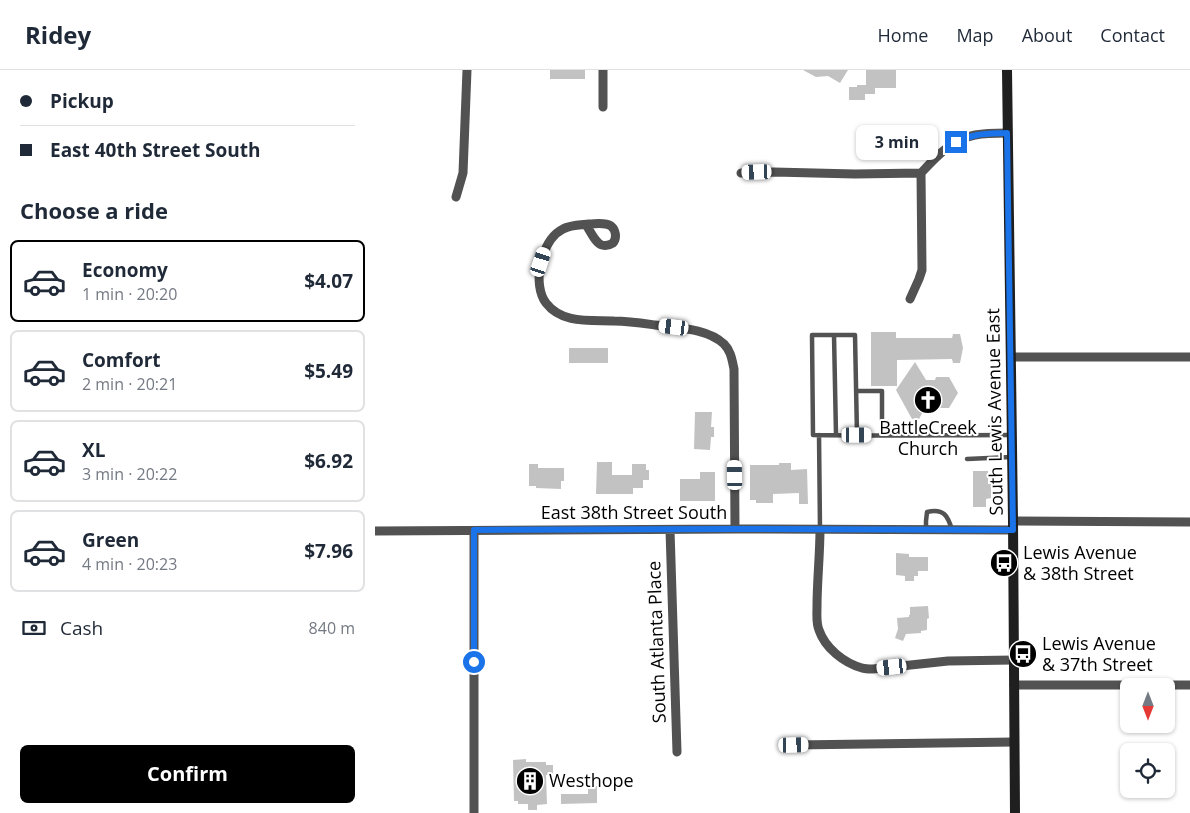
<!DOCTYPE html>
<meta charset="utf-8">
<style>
:root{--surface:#fff;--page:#f2f2f3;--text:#1f2937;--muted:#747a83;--line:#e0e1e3;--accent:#000}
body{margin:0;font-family:"Open Sans",sans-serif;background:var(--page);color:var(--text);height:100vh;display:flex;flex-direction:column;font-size:19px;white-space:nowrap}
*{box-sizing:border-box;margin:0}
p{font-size:16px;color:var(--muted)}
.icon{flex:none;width:28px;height:28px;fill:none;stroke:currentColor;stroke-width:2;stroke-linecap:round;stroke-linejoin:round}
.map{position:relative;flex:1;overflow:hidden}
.details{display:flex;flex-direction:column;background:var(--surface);width:375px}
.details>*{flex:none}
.guide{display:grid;align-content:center;height:110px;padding:0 20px;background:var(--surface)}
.needle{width:32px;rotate:180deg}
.controls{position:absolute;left:745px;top:608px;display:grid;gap:10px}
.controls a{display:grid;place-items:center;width:55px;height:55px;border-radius:8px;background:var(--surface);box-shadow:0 1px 4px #0004;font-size:25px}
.end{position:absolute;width:22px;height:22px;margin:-11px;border:6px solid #1a73e8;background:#fff;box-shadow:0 0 0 2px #fff}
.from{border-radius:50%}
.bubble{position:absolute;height:35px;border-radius:8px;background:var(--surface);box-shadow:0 1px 4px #0004;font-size:16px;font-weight:700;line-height:35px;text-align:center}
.car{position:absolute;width:15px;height:30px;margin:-15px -8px;border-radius:6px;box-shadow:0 0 4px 1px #0007;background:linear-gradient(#fff 24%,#345 0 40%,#fff 0 76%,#345 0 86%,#fff 0)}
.guide b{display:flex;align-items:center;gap:18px;height:48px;font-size:19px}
.guide b+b{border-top:1px solid var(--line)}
.guide i{width:12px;height:12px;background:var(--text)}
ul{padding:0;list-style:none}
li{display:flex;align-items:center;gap:15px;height:82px;margin:0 10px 8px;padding:0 10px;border:2px solid var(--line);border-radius:8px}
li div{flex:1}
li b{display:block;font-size:19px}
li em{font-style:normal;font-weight:700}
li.active{border-color:var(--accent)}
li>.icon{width:45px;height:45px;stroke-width:1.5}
h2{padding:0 20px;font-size:22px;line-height:60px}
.pay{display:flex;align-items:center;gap:12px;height:55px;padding:0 20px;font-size:19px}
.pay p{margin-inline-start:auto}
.button{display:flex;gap:10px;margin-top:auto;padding:10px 20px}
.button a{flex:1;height:58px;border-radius:8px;background:var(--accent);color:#fff;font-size:20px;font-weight:700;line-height:58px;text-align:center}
header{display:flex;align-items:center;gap:30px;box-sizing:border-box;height:70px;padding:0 25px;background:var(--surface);border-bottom:1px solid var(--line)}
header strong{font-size:24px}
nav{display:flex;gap:28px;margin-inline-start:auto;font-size:18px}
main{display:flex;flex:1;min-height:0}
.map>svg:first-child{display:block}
</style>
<header>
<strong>Ridey</strong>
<nav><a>Home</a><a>Map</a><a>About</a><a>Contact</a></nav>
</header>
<main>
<section class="details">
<div class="guide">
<b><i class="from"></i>Pickup</b>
<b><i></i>East 40th Street South</b>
</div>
<h2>Choose a ride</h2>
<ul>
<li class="active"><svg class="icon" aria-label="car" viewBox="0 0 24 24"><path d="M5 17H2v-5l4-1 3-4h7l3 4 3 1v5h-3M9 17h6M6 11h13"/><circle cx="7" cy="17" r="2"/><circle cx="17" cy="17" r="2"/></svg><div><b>Economy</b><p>1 min · 20:20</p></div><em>$4.07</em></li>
<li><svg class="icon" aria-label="car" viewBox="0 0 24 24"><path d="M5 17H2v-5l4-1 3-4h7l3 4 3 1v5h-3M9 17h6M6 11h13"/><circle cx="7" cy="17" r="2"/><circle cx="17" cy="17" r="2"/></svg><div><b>Comfort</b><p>2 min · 20:21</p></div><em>$5.49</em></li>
<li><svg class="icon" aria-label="car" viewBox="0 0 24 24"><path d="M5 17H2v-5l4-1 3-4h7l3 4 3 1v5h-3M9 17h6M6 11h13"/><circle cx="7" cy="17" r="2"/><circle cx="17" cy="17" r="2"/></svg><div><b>XL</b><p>3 min · 20:22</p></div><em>$6.92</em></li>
<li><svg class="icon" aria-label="car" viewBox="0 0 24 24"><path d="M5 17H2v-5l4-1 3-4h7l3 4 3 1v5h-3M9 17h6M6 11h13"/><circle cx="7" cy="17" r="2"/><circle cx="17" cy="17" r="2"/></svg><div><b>Green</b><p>4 min · 20:23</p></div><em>$7.96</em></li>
</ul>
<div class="pay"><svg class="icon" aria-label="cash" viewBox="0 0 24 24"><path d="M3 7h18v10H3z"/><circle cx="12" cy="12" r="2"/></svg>Cash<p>840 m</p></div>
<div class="button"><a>Confirm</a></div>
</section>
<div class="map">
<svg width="815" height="743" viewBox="0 0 815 743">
<rect width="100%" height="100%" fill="#fff"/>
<!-- building -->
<path fill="#c2c2c2" d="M175 0H210V9H175Z
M428 0H473L465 13 453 6 441 7Z
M491 0H521V18H500V24H490V30H474V17H482V15H491Z
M496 262H521V268H577L578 264H585L588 278 585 293H578L577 289 522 290V316H496Z
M194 278H233V293H194Z
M540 292 551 310H560L561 307H574L583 323 574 338H562L560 336H551L544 349H537L521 320Z
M320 342H337L336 357H339V367H336L335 380 319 379Z
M222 392H237V405H257V394H271V400H274V410H268V418H258V424H221Z
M404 393H416V400L432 399 433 434H424V423L398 424V433H381V430H375V395H404Z
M154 394H163V398H189V411H186V419L161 418V416H154Z
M598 401H613V414H616V428L611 429V437H598Z
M325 402H340V431H305V409H325Z
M521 483 534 484V487H553V501H543V506H539V511H530V506L521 505Z
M553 536 554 548 552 549V560L546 561V563L531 564 528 571 520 568 523 559 522 548 534 547V545H535V537Z
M151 689V692H171V695H178V705H171L172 734 162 735V740H153V734H143V731H139L138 690Z
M213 716H222V733L186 734V724H213Z"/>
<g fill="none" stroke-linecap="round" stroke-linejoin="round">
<!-- lane -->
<path stroke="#525252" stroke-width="4.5" d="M459 265 461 365
M481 321H507V365
M444 365 445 459
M482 365 480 265H437L438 365C504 366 570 365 637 365
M592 389 636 387
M551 459V451L552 442C569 438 573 446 577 460"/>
<!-- street -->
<path stroke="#525252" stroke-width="9" d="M228 0V37
M366 103 399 102 480 104 546 103C561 87 577 69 600 65 611 63 622 63 632 63
M81 127 88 103 92 0
M211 155C215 160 220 173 227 175 231 176 235 175 238 173 242 168 241 160 236 156 230 152 221 154 214 154 205 155 195 155 188 159 174 166 168 182 165 197 163 209 164 224 171 233 187 254 215 250 239 251 253 251 266 253 280 255 302 258 332 258 349 274 356 281 357 290 359 299L360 459
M535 229 544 209 547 200 546 103
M636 287H815
M638 451 815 452
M445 459C445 485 442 511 442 537 442 545 441 553 444 560 450 578 469 593 487 598 490 599 494 599 498 599L573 591 639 590
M295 460 302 682
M0 461 360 459 638 460
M99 461V743
M639 615H815
M419 675 639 672"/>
<!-- secondary -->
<path stroke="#1f1f1f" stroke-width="10" d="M632 0 638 451 640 743"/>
</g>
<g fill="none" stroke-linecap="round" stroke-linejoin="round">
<!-- route -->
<path stroke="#1a73e8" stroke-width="6" d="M99 592V460L360 459 638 460 632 63C613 64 599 63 581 72"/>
</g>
<!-- icons -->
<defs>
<symbol id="church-disc" viewBox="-11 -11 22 22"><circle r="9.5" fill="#000" stroke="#fff"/><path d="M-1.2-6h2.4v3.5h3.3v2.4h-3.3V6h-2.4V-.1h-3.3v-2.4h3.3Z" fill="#fff"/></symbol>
<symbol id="bus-disc" viewBox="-11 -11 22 22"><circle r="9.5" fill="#000" stroke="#fff"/><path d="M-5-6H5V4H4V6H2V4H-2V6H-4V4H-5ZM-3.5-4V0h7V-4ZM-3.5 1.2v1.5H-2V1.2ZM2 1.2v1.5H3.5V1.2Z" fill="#fff"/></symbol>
<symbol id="building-disc" viewBox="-11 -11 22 22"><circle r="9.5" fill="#000" stroke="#fff"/><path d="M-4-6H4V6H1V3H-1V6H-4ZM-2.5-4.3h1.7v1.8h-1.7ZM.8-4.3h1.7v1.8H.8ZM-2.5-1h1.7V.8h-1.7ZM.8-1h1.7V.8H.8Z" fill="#fff"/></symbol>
</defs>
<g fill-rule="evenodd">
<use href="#church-disc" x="537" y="314" width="32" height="32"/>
<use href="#bus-disc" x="613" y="477" width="32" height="32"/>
<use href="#bus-disc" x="632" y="568" width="32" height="32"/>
<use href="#building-disc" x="139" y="695" width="32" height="32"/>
</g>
<g text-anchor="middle" stroke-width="4" stroke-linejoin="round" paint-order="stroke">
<!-- street labels -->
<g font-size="18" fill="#000" stroke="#fff">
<text transform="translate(620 342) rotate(-91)" y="6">South Lewis Avenue East</text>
<text x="259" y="449">East 38th Street South</text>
<text transform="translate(282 572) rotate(-92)" y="6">South Atlanta Place</text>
</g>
<!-- poi labels -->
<g font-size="18" fill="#000" stroke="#fff" text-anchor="start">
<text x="553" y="364" text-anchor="middle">BattleCreek<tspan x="553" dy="21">Church</tspan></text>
<text x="648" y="489">Lewis Avenue<tspan x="648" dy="21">&amp; 38th Street</tspan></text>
<text x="667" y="580">Lewis Avenue<tspan x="667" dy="21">&amp; 37th Street</tspan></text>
<text x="174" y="717">Westhope</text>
</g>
</g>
</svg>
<div class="controls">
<a><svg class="needle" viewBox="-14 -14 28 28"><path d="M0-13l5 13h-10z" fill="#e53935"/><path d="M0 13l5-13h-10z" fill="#747a83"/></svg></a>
<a><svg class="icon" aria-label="locate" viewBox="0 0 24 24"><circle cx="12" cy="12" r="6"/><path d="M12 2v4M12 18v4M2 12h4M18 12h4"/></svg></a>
</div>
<i class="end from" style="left:99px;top:592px"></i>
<i class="end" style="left:581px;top:72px"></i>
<div class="bubble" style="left:481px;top:55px;width:82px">3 min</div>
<i class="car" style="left:382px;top:102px;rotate:268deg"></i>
<i class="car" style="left:166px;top:192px;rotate:18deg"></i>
<i class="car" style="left:299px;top:257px;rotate:277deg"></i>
<i class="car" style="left:482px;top:365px;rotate:90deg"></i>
<i class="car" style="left:360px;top:405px;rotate:359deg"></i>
<i class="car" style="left:517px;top:597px;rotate:264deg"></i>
<i class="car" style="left:419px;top:675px;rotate:89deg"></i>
</div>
</main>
